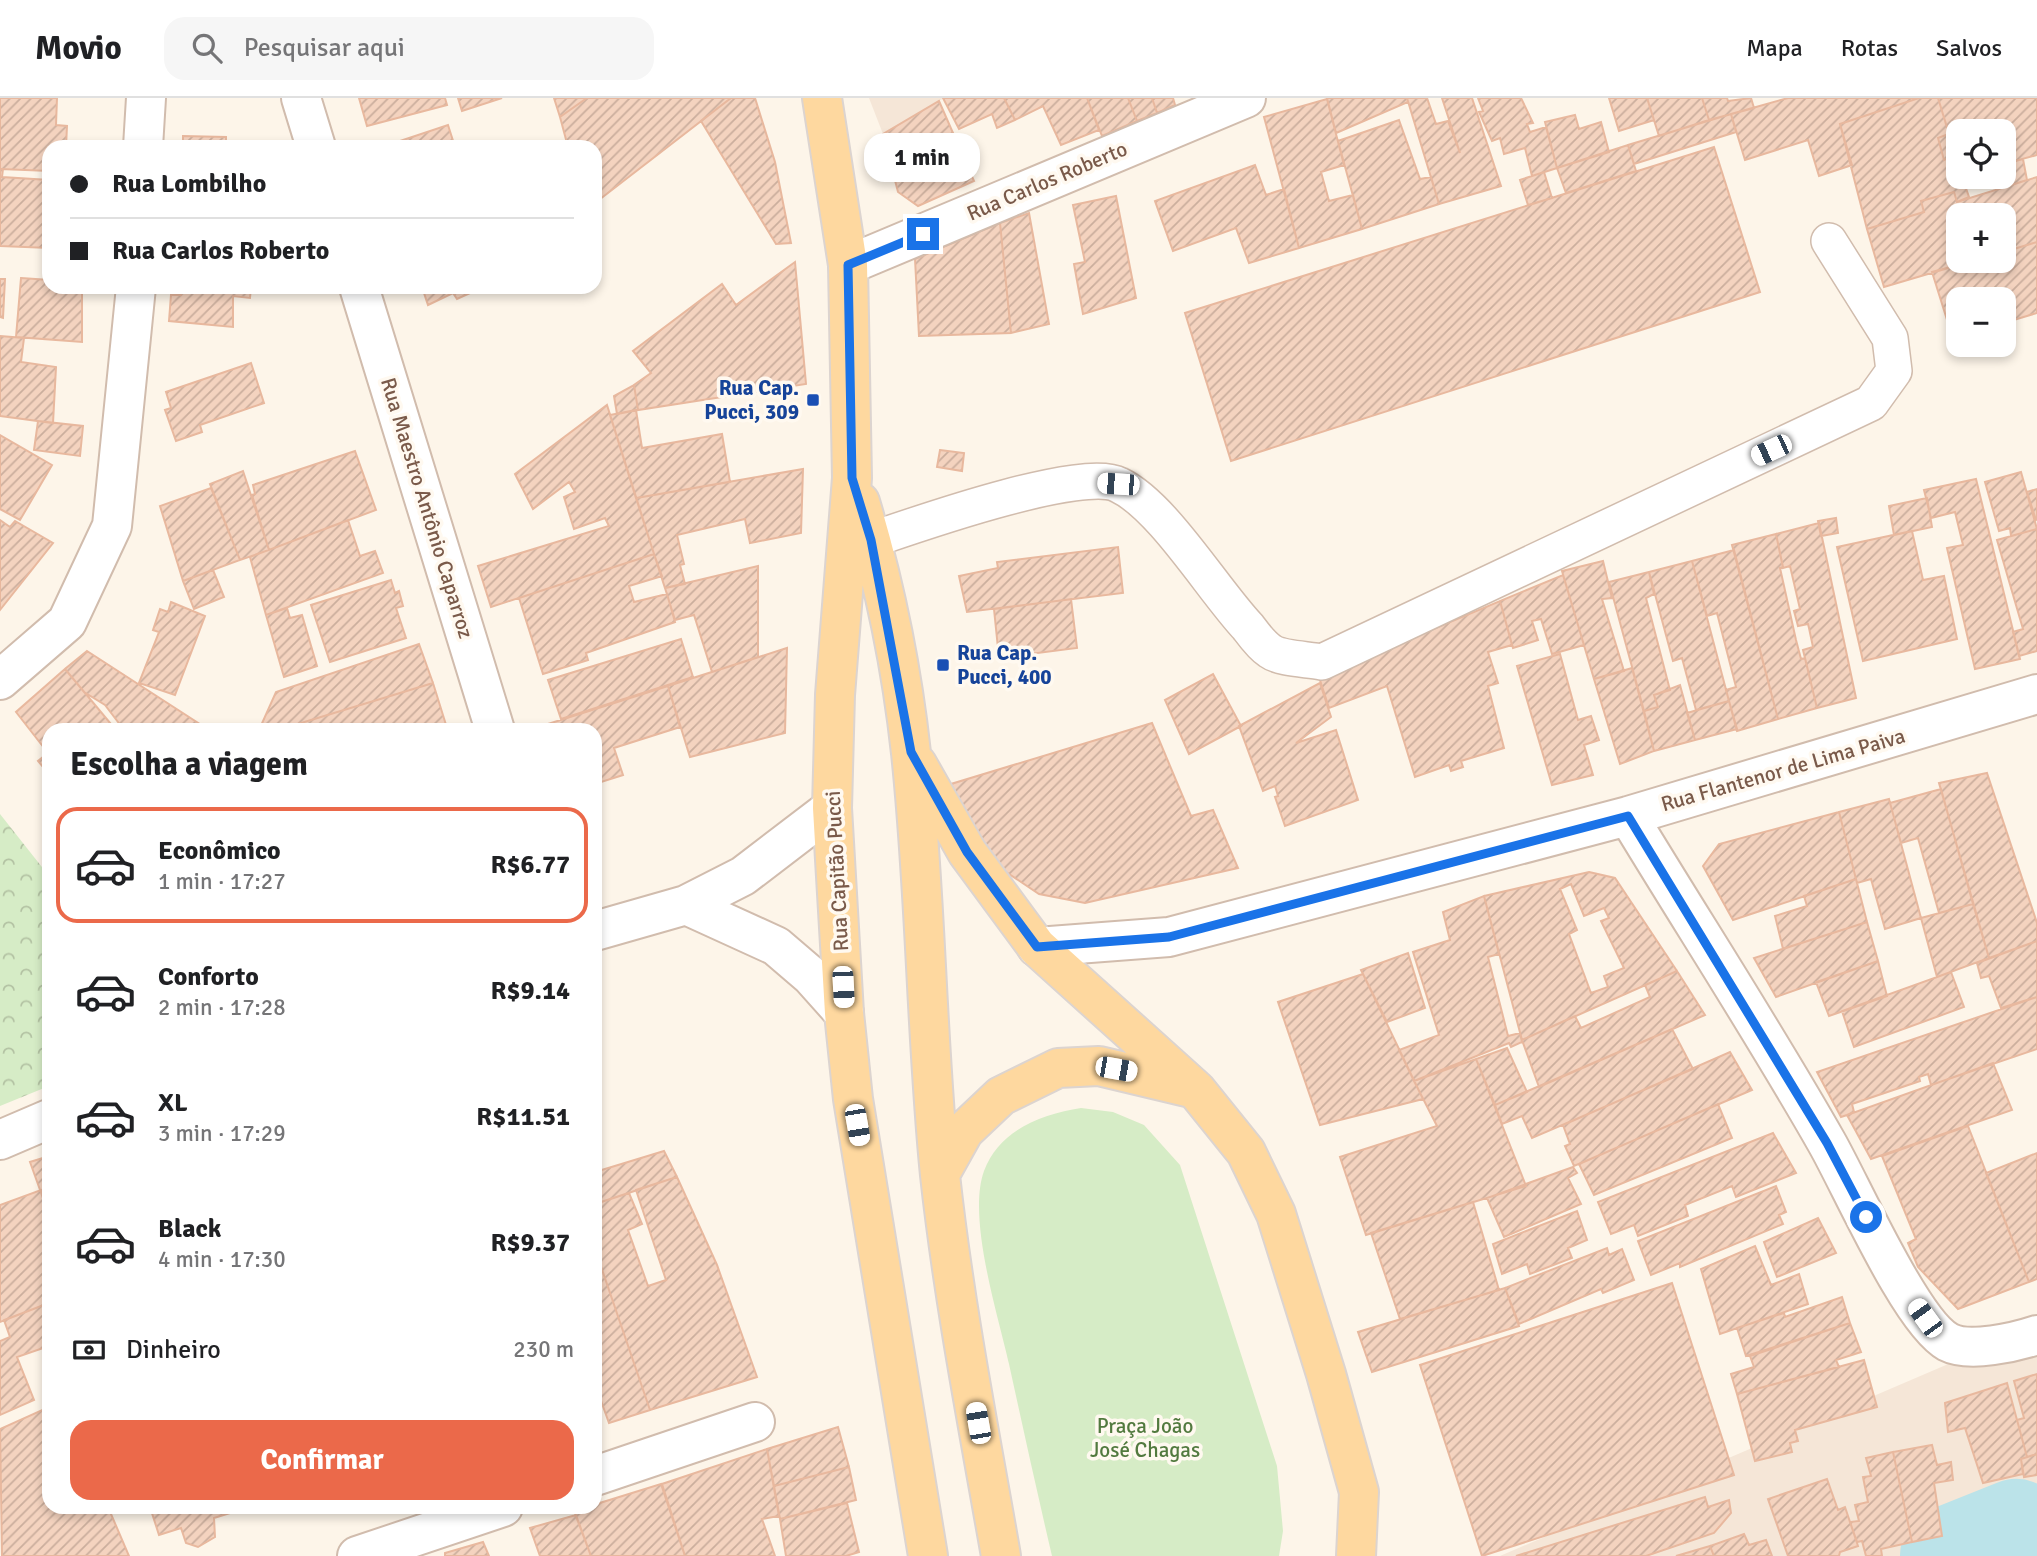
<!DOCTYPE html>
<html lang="pt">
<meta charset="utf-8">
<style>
:root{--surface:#fff;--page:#f6f6f6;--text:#202124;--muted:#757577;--line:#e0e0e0;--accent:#eb694a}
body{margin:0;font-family:Signika,sans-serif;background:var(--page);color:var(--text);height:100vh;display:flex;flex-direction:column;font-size:26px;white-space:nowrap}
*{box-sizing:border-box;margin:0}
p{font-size:23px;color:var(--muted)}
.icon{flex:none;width:38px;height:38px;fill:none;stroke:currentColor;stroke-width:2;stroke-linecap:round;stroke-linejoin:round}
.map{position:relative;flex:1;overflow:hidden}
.panel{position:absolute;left:42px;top:625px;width:560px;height:791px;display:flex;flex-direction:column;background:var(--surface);border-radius:21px;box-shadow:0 4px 10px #0003}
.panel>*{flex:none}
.banner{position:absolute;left:42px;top:42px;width:560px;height:154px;border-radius:21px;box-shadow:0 4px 10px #0003;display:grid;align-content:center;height:154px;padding:0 28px;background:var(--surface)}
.controls{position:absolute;left:1946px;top:21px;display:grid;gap:14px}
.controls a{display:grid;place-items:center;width:70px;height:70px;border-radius:14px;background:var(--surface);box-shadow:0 4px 10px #0003;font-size:35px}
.end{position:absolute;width:32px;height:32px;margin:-16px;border:9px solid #1a73e8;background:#fff;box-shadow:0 0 0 4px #fff}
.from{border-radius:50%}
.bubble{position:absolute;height:49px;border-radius:21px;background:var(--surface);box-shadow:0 4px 10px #0003;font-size:23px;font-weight:800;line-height:49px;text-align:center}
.car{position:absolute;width:21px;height:42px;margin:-21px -10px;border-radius:9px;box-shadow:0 0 5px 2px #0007;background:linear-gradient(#fff 24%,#345 0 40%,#fff 0 76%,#345 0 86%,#fff 0)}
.banner b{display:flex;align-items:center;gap:24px;height:66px;font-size:26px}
.banner b+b{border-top:2px solid var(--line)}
.banner i{width:18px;height:18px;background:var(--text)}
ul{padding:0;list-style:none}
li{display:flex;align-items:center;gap:21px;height:116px;margin:0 14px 10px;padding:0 14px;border:4px solid transparent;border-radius:21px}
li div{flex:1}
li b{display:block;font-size:26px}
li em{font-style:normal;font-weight:800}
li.active{border-color:var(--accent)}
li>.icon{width:63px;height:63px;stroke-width:1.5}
h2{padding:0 28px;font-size:32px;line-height:84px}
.pay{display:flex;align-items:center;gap:18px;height:77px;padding:0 28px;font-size:26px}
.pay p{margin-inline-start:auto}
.cta{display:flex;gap:14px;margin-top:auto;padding:14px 28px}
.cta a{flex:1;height:80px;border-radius:21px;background:var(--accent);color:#fff;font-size:28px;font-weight:800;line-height:80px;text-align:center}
header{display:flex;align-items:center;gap:42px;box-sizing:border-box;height:98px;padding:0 35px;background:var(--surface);border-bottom:2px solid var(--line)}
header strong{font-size:33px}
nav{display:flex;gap:38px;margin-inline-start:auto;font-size:24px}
.search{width:490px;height:63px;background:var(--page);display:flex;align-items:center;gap:18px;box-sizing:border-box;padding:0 24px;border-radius:21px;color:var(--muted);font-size:26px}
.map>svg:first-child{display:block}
</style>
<header>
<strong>Movio</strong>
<div class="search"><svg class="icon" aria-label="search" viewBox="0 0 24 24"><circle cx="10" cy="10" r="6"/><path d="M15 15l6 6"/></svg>Pesquisar aqui</div>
<nav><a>Mapa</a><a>Rotas</a><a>Salvos</a></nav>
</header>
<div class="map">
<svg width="2037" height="1458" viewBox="0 0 2037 1458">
<defs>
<pattern id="forest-crowns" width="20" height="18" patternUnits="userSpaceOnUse" patternTransform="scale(1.75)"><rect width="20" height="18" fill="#d6ecc6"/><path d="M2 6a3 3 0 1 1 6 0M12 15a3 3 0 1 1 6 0" fill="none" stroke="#b3c2a3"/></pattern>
<pattern id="building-hatch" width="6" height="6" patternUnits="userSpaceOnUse" patternTransform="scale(1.75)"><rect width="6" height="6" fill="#f4d3bf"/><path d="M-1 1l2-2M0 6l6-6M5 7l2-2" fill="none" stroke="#cbae9d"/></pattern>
</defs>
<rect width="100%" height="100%" fill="#fdf5e9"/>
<!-- residential -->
<path fill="#f5e6d7" d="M869 0H944L883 36Z
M2037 1228V1450L1999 1458H1500Z"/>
<!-- green -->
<path fill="#d6ecc6" d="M1081 1010 1113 1014 1144 1027 1180 1067 1277 1368 1283 1433 1279 1458H1052C1037 1394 1023 1330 1009 1266 998 1217 967 1120 984 1073 999 1032 1042 1016 1081 1010Z"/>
<!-- forest -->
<path fill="url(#forest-crowns)" d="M0 716 49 778V988L0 1008Z"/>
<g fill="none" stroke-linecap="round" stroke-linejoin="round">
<!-- river -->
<path stroke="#bbe3e9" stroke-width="102" d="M1951 1458 2016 1432 2037 1443"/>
</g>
<!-- building -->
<path fill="url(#building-hatch)" stroke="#e8b89e" stroke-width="2" fill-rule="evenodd" d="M0 0H57L56 27 67 28 66 49H49V73L0 71Z
M359 0H445L447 7 367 28Z
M458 0H502L462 13Z
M554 0H587L560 19Z
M587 0H731L595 105V49H568L560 19Z
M731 0H755L775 64 791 145 776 146 701 23Z
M943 0H1004L1015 22 997 30 992 16 959 31Z
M1004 0H1087L1099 32 1061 47 1043 8 1015 22Z
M1087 0H1128L1137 23 1102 38Z
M1128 0H1152L1157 15 1137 23Z
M1152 0H1173L1175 7 1157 15Z
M1407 0H1427L1436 26 1448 23 1460 55 1442 0H1472L1501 88 1439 106Z
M1407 0 1408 4 1336 35 1327 0Z
M1478 0H1521L1533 25 1527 26 1530 34 1546 29 1557 70 1532 78 1525 50 1504 56 1500 40 1492 43 1479 14 1483 13Z
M1609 0H1647L1654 22 1619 33Z
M1647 0H1702L1709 22 1659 38Z
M1702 0H1727L1728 3 1751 0 1754 10 1709 22Z
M1788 0H1919L1840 26 1852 67 1819 78 1808 42 1745 62 1731 16Z
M1919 0H1938L1949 36 1938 40 1944 62 1956 57 1958 79H1962L1969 99 1957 104 1954 94 1921 103 1924 114 1867 131 1840 26Z
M1938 0H2037V57L2004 66V33H1958V65L1956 57 1944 62 1938 40 1949 36Z
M1327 1 1344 67 1321 74 1329 103 1353 97 1362 131 1299 150 1264 19Z
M939 3 974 83 918 108 898 94 883 36Z
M1731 16 1736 34 1634 66 1628 47Z
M1575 17 1579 31 1601 24 1609 54 1557 70 1545 24Z
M1399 22 1420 81 1431 79 1439 106 1362 131 1338 43Z
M448 27 455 49H382Z
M183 38 226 39V49H183Z
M1628 47 1636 73 1566 95 1557 70Z
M1714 49 1760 194 1231 363 1185 215Z
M2023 61 2027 82 2002 90 2000 79H2004V66Z
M1255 67 1266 97 1284 91 1299 150 1249 165 1236 130 1173 153 1155 103Z
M0 71H3L2 79 49 82V150L0 148Z
M1544 74 1552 100 1528 107 1520 82Z
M2037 79V144L2004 154V117H1958V163H1972L1884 189 1867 131 1924 114 1921 103 1954 94 1957 104Z
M1116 98 1136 200 1083 216 1074 166 1085 164 1073 107Z
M1029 115 1049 226 1011 235 1000 125Z
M1000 125 1011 235 919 238 915 161Z
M2037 144V215L2004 225V201H1958V239L1953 241 1932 174 1972 163H2004V154Z
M795 164 806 286 638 312 634 287 651 275 633 253 722 186 736 207Z
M21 180 49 182V189H82V244L16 239Z
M0 181H5L3 220 0 219Z
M182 189H251L250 200 233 198V229L169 223 171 197H181Z
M422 189H481V190L457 201 453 195 428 207Z
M0 238 24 240 21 264 56 269 53 325 0 318Z
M251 265 264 305 200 327 202 334 176 343 165 312 171 310 166 294Z
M634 287 638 312 617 316 614 298Z
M607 307 654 456 491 509 478 468 609 428 605 420 574 431 564 399 575 394 569 384 533 411 515 376Z
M636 312 642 350 722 336 730 384 636 400 610 317Z
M38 323 83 328 80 358 34 352Z
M0 337 52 367 20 422 0 411Z
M940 352 964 355 962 373 937 369Z
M355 353 376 412 269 452 252 397 255 396 253 387Z
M803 371 801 435 750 445 745 421 677 437 684 466 680 467 685 486 665 490 636 400Z
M243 373 269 452 240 462 210 386Z
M2021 374 2037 431 2011 438 2010 430 1999 433 1985 384Z
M1976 381 2020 561 1975 571 1947 450 1963 447 1955 414 1931 420 1924 392Z
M211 390 240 462 183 483 160 408Z
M2037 391V421L2036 422 2027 394Z
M1927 400 1932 429 1894 437 1889 408Z
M1836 420 1838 435 1821 438 1818 423Z
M0 422 10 429 15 423 53 445 0 512Z
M348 422 360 458 375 453 383 475 266 517 250 459Z
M1819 425 1856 600 1817 610 1803 552 1813 549 1809 530 1808 526 1798 528 1794 513 1800 511 1790 468 1783 470 1776 436Z
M2037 431V553L2019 558 2013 534 2023 531 1997 442Z
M1912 433 1923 482 1944 478 1957 541 1863 563 1837 449Z
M1776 436 1783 469 1780 470 1796 542 1801 561 1805 560 1817 610 1778 621 1732 447Z
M1118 449 1123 495 967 514 959 478 998 470 997 464Z
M1734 452 1778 621 1737 633 1726 592 1736 589 1717 515 1707 518 1692 463Z
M654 456 662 478 629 488 634 504 667 496 675 524 586 555 588 562 543 576 519 500Z
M1603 463 1612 500 1602 501 1624 573 1594 581 1562 473Z
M1692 463 1729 603 1696 612 1682 560 1673 563 1649 474Z
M758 468V559L712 574 694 517 675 522 665 490Z
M213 472 224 499 194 511 183 483Z
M1649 474 1654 496 1646 500 1670 592 1654 597 1658 609 1644 613 1609 484Z
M1563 477 1584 547 1552 556 1541 521 1532 523 1538 542 1513 550 1500 503Z
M391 482 395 495 399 493 403 508 396 510 406 540 330 564 311 507Z
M1071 501 1077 550 999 560 994 511Z
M1500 503 1512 547 1488 554 1498 585 1488 588 1504 650 1461 663 1463 669 1451 673 1449 667 1415 679 1387 588 1329 610 1319 579Z
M171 504 205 518 175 597 139 585 159 534 153 532 160 511 168 514Z
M287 510 290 520 302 517 317 568 284 579 266 517Z
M681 541 693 579 561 621 548 582Z
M419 546 433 585 278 632H259L276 594Z
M787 550 785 635 690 659 668 588Z
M87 553 209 632H118L121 628 105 607 84 594 65 571Z
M1560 556 1578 622 1591 618 1599 642 1584 647 1593 677 1552 687 1517 568Z
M1632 570 1654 653 1620 666 1594 581Z
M65 571 116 632H49V676L38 663 48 655 16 614Z
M1213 576 1241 628 1189 656 1165 602Z
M433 585 447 630 440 632H278Z
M1320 585 1331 619 1296 645 1336 632 1358 702 1285 728 1275 699 1278 698 1275 688 1263 693 1239 628Z
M1680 587 1695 642 1654 653 1644 613 1658 609 1654 597Z
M668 588 680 629 614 650 623 677 595 686V632H529Z
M1729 603 1737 631 1695 642 1687 615Z
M1152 625 1191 718 1213 712 1238 770 1085 805 1039 796 997 768 969 730 951 686Z
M1987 675 2037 825V843L1989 860 1939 685Z
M1941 691 1973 806 1939 815 1918 740 1901 745 1890 705Z
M1889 701 1921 820 1885 831 1871 781 1857 785 1839 714Z
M1839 714 1856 781 1733 822 1703 768 1719 746Z
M1589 774 1615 780 1677 873 1522 942 1484 798ZM1571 786 1584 818 1604 810 1609 820 1601 823 1624 870 1604 878 1608 889 1591 895 1569 836 1577 832 1560 791Z
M1856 781 1867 824 1783 851 1775 818 1807 808 1804 798Z
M1484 798 1499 856 1488 859 1508 938 1520 935 1522 944 1511 949 1509 945 1414 983 1399 952 1439 937 1413 854 1450 842 1443 814Z
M1973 806 1989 860 1937 879 1921 820Z
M1867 824 1878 863 1776 899 1754 860Z
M2037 843V899L2001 910 1989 878 1981 880 1977 865Z
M1408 855 1425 910 1387 924 1361 872Z
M1878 863 1887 898 1829 918 1816 884Z
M1677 873 1705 917 1539 989 1522 942 1575 918 1581 930 1650 899 1645 887Z
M1951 874 1964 909 1854 949 1842 913Z
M1363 876 1423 1001 1320 1027 1278 904Z
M2037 899V951L1931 987 1928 976 1919 979 1920 983 1852 1006 1854 1014 1847 1017 1841 1019 1817 974Z
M1672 931 1693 971 1532 1040 1522 1018 1502 1026 1495 1007Z
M1507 950 1527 994 1495 1007 1476 961Z
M1730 954 1752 992 1574 1068 1565 1048 1570 1046 1563 1027Z
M1476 961 1526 1088 1366 1137 1340 1059 1437 1028 1414 983Z
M1993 965 2012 1012 1871 1061 1847 1017Z
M1718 1006 1732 1040 1594 1097 1579 1066Z
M1968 1028 2029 1184 1958 1211 1918 1169 1908 1145 1916 1141 1882 1058Z
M1773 1035 1796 1075 1736 1099 1732 1088 1685 1107 1688 1118 1638 1138 1634 1127 1611 1136 1598 1104Z
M664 1053 677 1079 595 1106V1074Z
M2037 1055V1181L2029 1184 1986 1075Z
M49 1058V1117L30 1064Z
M1573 1069 1577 1075 1568 1080 1581 1106 1504 1139 1487 1100Z
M677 1079 717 1167 757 1279 650 1312 595 1151V1106L629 1095 642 1126 628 1132 648 1188 666 1182 636 1092Z
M1776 1088 1786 1114 1779 1117 1783 1126 1680 1169V1165L1651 1177 1638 1143Z
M41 1092 49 1117V1205L0 1224V1107Z
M1473 1104 1499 1192 1400 1221 1371 1135Z
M1577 1113 1587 1142 1568 1150 1572 1160 1530 1176 1527 1166 1502 1176 1493 1146Z
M1818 1120 1836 1155 1777 1179 1764 1144Z
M1755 1148 1771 1187 1799 1176 1808 1206 1720 1236 1701 1171Z
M1607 1150 1609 1157 1622 1151 1634 1182 1603 1195 1601 1191 1519 1226 1505 1190Z
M595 1151 650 1312 609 1325 595 1286Z
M1672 1185 1734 1377 1482 1458 1420 1267Z
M1505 1190 1519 1228 1372 1274 1358 1234Z
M1842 1199 1850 1225 1746 1258 1737 1230 1784 1215 1785 1219Z
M49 1205V1248L17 1259 34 1302 0 1317V1243L10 1239 4 1222Z
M1850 1225 1861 1254 1836 1262 1839 1269 1737 1296 1731 1276 1754 1269 1750 1258Z
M1864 1262 1877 1309 1795 1332 1798 1343 1790 1345 1792 1354 1755 1363 1737 1296Z
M2037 1276V1356L2027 1359 2017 1322 2024 1320 2014 1283Z
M2007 1285 2027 1359 2021 1361 2023 1376 1983 1385 1965 1330 1948 1334 1945 1305Z
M49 1309V1409H108L129 1458H2L0 1331Z
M838 1329 849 1369 774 1388 767 1351Z
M1932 1347 1937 1367 1951 1364 1953 1382 1934 1385 1942 1438 1912 1444 1893 1354Z
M767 1351 779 1418 762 1421 775 1458H685L662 1386Z
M1893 1354 1912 1444 1881 1451 1882 1458H1866L1862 1443 1857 1444 1850 1424 1859 1423 1855 1407 1868 1404 1863 1379 1871 1378 1866 1360Z
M2037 1356V1377L2024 1379 2021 1361Z
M849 1369 856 1402 780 1421 774 1388Z
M1827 1381 1838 1412 1845 1409 1858 1448 1840 1454 1839 1458H1788L1768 1401Z
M661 1386 685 1458H591L574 1413Z
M1705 1399 1708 1409 1729 1402 1731 1415 1714 1435 1646 1458H1516Z
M847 1405 859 1454 846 1458H786L780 1421Z
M150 1409H231L233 1414 214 1420 215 1439 198 1449 186 1445 181 1430 159 1437Z
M576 1417 591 1458H540L530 1430Z
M1744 1436 1749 1447 1766 1442 1772 1458H1714L1710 1448Z
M483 1444 489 1458H445V1455Z
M1710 1448 1714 1458H1676Z"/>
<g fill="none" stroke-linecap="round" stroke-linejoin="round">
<defs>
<path id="lane" d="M871 442C915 427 1082 368 1119 387 1163 408 1213 492 1248 529 1254 537 1261 547 1270 553 1281 561 1307 561 1322 564L1871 305 1894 273 1890 240 1829 143"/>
<path id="street" d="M301 0 316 49
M143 49 146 0
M848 167 1246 0
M359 189 495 632
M0 582 67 524 112 428 136 189
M1628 718C1694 827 1764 934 1827 1045 1851 1087 1911 1224 1948 1244 1969 1255 2016 1244 2037 1237
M686 807 776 848 811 878 844 915
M595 833 686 807 743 778 832 710
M1037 849 1169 839 1628 718 2037 596
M0 1042 49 1021
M595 1378 755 1324
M357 1458 503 1409"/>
<path id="primary" d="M822 0 848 167 852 380 835 597 832 710 844 915 853 1001 928 1458
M860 404C884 484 902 572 911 655 926 795 926 937 940 1077 954 1205 979 1332 1001 1458
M917 666 967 754 1037 849 1196 992 1246 1054 1276 1116 1326 1276 1359 1394 1356 1458
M940 1076 964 1033 1001 998 1058 970 1099 968 1187 989"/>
</defs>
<!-- lane casing -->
<use href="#lane" stroke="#d1bcad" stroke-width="38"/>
<!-- street casing -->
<use href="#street" stroke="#d1bcad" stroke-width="42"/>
<!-- primary casing -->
<use href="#primary" stroke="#dcd4d0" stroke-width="42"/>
<!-- lane -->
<use href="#lane" stroke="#fff" stroke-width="35"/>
<!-- street -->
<use href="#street" stroke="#fff" stroke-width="38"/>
<!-- primary -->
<use href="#primary" stroke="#fed89f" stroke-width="38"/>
</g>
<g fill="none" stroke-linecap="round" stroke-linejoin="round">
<!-- route -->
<path stroke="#1a73e8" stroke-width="9" d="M923 136 848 167 852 380 871 442 911 654 967 754 1037 849 1169 839 1628 718 1827 1045 1866 1119"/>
</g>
<!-- markers -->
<g fill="#1a4fb4" stroke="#fff9f0" stroke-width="2.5">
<rect x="806" y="295" width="14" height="14" rx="3.5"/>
<rect x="936" y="560" width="14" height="14" rx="3.5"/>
</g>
<g text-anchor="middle" stroke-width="7" stroke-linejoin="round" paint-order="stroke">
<!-- street labels -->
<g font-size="21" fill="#7a5a4a" stroke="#fff9f0">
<text transform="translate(1047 83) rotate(-23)" y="7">Rua Carlos Roberto</text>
<text transform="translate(427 410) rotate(73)" y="7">Rua Maestro Antônio Caparroz</text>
<text transform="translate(1783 672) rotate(-16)" y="7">Rua Flantenor de Lima Paiva</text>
<text transform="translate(837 773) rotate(-93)" y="7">Rua Capitão Pucci</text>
</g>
<!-- transit labels -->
<g font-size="21" font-weight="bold" fill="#164399" stroke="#fff9f0" text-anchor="end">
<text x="799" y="297">Rua Cap.<tspan x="799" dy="24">Pucci, 309</tspan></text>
<text x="957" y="562" text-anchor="start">Rua Cap.<tspan x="957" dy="24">Pucci, 400</tspan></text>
</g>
<!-- park labels -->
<g font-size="21" fill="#527a3f" stroke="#fff9f0">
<text x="1145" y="1335">Praça João<tspan x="1145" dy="24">José Chagas</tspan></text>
</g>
</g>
</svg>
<div class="controls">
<a><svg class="icon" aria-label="locate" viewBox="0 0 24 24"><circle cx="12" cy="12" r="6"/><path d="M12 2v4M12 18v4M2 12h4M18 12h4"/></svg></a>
<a>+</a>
<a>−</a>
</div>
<i class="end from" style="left:1866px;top:1119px"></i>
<i class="end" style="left:923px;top:136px"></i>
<div class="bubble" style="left:864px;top:35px;width:116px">1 min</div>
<i class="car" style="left:1771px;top:352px;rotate:245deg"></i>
<i class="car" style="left:1118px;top:386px;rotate:274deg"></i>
<i class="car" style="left:843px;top:889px;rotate:177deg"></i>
<i class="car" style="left:1116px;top:971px;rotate:100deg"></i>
<i class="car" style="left:857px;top:1027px;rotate:170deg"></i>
<i class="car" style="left:1925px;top:1220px;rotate:324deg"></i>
<i class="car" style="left:978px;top:1325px;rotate:350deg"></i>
<div class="banner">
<b><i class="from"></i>Rua Lombilho</b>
<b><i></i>Rua Carlos Roberto</b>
</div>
<section class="panel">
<h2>Escolha a viagem</h2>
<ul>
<li class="active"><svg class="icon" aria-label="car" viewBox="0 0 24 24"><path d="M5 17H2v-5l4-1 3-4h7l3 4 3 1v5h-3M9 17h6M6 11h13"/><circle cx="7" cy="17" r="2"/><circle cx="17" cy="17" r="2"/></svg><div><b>Econômico</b><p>1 min · 17:27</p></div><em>R$6.77</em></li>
<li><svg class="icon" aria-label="car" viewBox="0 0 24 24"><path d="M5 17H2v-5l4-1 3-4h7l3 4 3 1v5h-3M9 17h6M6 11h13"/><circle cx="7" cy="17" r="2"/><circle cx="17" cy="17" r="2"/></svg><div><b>Conforto</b><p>2 min · 17:28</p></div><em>R$9.14</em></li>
<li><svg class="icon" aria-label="car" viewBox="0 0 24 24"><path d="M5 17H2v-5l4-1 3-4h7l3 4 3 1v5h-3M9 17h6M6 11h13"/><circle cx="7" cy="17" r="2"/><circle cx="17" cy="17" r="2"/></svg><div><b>XL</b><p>3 min · 17:29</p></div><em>R$11.51</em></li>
<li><svg class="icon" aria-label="car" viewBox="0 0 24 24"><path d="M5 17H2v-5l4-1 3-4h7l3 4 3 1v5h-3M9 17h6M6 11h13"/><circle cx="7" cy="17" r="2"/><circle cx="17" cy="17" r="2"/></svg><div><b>Black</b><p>4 min · 17:30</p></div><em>R$9.37</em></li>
</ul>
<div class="pay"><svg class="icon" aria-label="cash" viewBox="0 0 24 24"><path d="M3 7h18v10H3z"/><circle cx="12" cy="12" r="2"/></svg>Dinheiro<p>230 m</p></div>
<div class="cta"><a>Confirmar</a></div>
</section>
</div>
